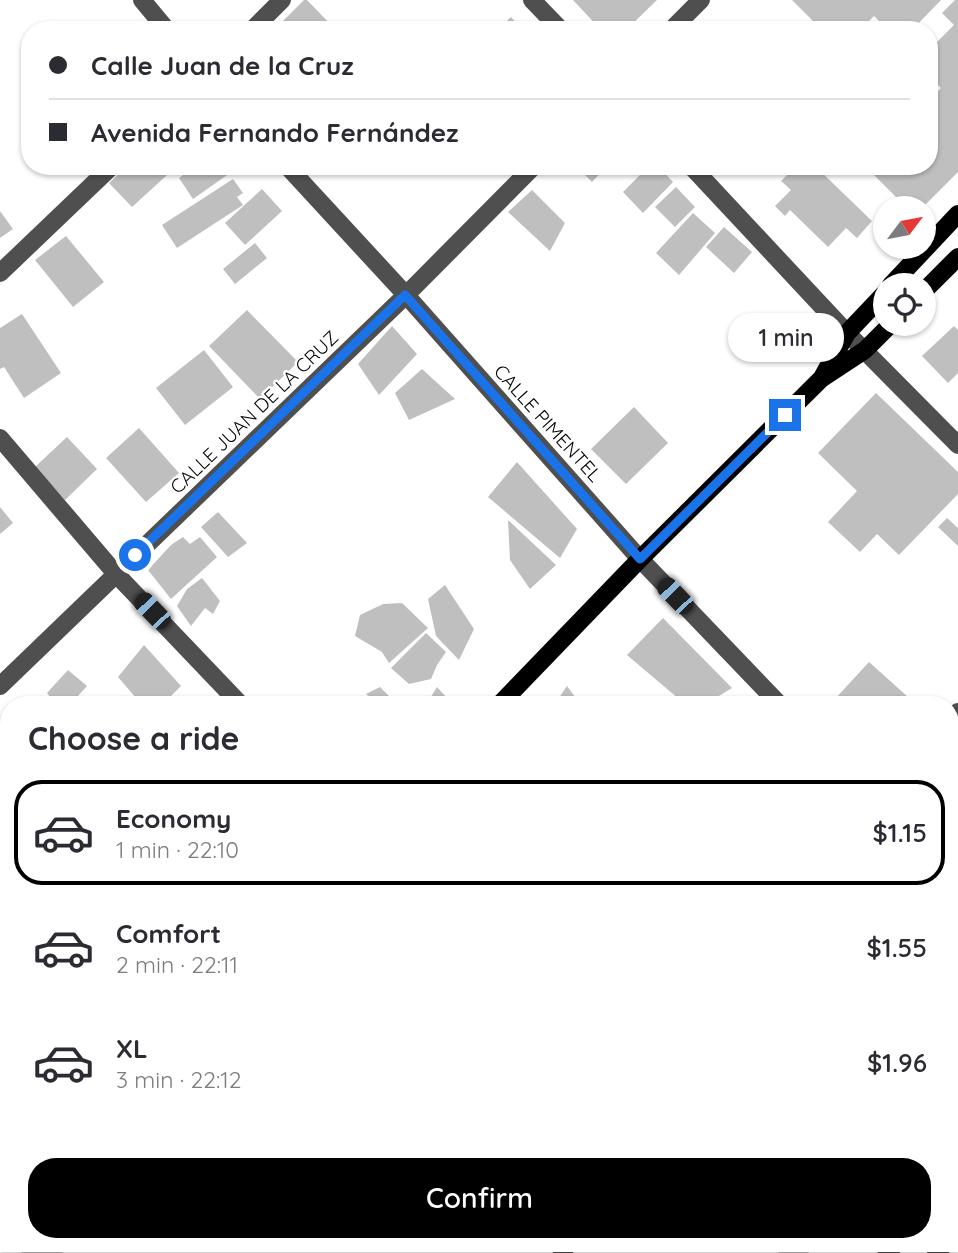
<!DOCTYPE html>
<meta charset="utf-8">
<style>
:root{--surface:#fff;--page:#f2f2f3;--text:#2b2b33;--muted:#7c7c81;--line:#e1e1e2;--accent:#000}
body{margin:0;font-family:Quicksand,sans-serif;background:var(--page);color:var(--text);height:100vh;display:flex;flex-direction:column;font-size:26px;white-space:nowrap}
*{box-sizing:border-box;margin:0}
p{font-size:23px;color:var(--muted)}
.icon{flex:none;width:38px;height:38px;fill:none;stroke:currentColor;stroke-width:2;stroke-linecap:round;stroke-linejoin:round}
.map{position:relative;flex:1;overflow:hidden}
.details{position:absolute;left:0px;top:696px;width:959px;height:556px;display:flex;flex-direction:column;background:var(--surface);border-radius:28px 28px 0 0;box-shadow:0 2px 5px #0004}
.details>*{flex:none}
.guide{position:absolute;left:21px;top:21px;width:917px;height:154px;border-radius:28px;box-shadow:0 2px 5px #0004;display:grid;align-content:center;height:154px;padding:0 28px;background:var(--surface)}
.needle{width:46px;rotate:58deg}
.controls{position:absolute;left:873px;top:196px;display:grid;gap:14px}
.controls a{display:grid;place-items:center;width:63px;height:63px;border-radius:50%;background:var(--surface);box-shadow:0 2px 5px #0004;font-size:35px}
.end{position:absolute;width:32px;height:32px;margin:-16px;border:9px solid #1a73e8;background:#fff;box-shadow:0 0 0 4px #fff}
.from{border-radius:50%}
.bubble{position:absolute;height:49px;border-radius:24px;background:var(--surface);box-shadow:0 2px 5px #0004;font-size:23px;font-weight:600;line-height:49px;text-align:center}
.car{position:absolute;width:21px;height:42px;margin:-21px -10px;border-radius:9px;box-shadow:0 0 5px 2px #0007;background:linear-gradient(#222 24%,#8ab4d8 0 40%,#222 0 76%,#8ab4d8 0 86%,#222 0)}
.guide b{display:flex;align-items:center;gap:24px;height:66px;font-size:26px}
.guide b+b{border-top:2px solid var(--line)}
.guide i{width:18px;height:18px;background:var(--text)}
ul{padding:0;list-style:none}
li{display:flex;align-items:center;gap:21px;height:105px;margin:0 14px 10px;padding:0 14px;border:4px solid transparent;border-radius:28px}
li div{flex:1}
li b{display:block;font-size:26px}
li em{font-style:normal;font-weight:600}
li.on{border-color:var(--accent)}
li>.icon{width:63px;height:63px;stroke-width:1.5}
h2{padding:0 28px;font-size:32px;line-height:84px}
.action{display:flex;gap:14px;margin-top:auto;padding:14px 28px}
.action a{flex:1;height:80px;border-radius:28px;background:var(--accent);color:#fff;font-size:28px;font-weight:600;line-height:80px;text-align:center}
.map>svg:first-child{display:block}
</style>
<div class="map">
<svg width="958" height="1253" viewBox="0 0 958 1253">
<rect width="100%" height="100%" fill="#fff"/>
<!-- building -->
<path fill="#bfbfbf" d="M304 0H307L336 30H274Z
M573 0H657L626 30H601Z
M792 0H941L912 30H888L874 16 860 30H822Z
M955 0H958V172L924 206 931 213 924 219V208H907L865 166H929V100L941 88 929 76V50L954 25 942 13Z
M511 17 522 30H497Z
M128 166H177L132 207 109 183Z
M196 166H240L193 199 179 178Z
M562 166H607L592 182 578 168 571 175Z
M649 166H658L673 182 643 213 623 192Z
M796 166H815L872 221 857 238 846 228 828 247 790 210 785 216 775 206 791 190 781 181Z
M233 179 243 193 237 197 243 205 177 248 162 225Z
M676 187 695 207 675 227 655 207Z
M262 189 282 211 245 245 225 223Z
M532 190 565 223 550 251 508 212Z
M0 211 13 229 0 238Z
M693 213 715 233 679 275 656 253Z
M724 227 752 252 734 273 706 247Z
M66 236 104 282 73 307 35 260Z
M255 243 267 258 235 284 223 269Z
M247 310 298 362 260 399 209 346Z
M22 314 61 373 24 398 4 367 0 369V328Z
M392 326 417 354 379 395 358 364Z
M954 326 958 330V373L948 383 922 356Z
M204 350 233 387 185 425 156 388Z
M422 369 455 399 409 420 395 393Z
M876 393 958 472V494L899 555 877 534 860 552 828 522 857 491 818 453Z
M634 407 668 443 626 484 591 449Z
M139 428 179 473 146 502 106 458Z
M67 437 97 469 65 500 35 467Z
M517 462 577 529 560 558 488 497Z
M0 507 13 523 0 534Z
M218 512 247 543 228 557 201 527Z
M947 518 958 528V546L938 527Z
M508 520 556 565 530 589 510 560Z
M183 537 190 544 200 537 217 557 171 599 148 570 171 545Z
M202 578 220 601 213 614 205 608 191 626 177 606 187 589Z
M445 585 474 629 459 660 436 636 428 599Z
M402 603 428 628 389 663 382 652 355 636 360 615 383 604Z
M663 618 732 688 704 705H686L627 655Z
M426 633 446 652 437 665 431 679 409 684 391 668Z
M144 645 181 686 162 705H142L118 677Z
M869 662 917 705H840L834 700Z
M68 670 87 686 70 705H56L47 693Z
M567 686 581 705H554Z
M380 687 396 703 394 705H378L366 694Z
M437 687 449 700 446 705H435L429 700Z
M958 815V836L950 828V822Z
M9 981V1028L0 1019V990Z
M24 1244H56L63 1253H22L18 1248Z
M772 1244H820L808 1253H779Z"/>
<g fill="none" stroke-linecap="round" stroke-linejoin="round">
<!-- minor -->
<path stroke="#4f4f4f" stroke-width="18" d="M142 0 167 30
M532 0 561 30
M252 30 282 0
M671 30 701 0
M287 166 406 295 640 559 780 705
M691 166 847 333 958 445
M0 273 112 166
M0 438 116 574 241 705
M0 686 406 295 534 166
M950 721 958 712
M0 779 9 787
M950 796 958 788
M950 879 958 887
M882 1244 891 1253
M562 1253 568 1244
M936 1253 945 1244"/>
<!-- major -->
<path stroke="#000" stroke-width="18" d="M891 285 958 214
M924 291 958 257
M823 376 847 333 886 292
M499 705 640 559 821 379 865 350 891 324
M0 1189 9 1181"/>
</g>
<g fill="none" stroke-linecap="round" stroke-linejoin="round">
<!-- route -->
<path stroke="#1a73e8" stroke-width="9" d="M135 555 405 295 640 559 785 415"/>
</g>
<g text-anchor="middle" stroke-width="5" stroke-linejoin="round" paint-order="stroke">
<!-- street labels -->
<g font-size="19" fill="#000" stroke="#fff">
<text transform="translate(254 412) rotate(-44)" y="7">CALLE JUAN DE LA CRUZ</text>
<text transform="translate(548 423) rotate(48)" y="7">CALLE PIMENTEL</text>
</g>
</g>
</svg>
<div class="controls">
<a><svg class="needle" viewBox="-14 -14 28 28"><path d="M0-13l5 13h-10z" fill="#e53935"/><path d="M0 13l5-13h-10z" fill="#7c7c81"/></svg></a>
<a><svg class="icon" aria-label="locate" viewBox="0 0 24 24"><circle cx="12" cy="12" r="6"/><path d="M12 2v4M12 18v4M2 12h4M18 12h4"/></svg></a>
</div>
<i class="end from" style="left:135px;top:555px"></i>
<i class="end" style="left:785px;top:415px"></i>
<div class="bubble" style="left:728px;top:313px;width:116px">1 min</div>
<i class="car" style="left:675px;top:596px;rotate:316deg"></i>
<i class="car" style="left:152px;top:611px;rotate:316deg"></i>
<div class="guide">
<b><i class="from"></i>Calle Juan de la Cruz</b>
<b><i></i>Avenida Fernando Fernández</b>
</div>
<section class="details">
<h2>Choose a ride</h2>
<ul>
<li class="on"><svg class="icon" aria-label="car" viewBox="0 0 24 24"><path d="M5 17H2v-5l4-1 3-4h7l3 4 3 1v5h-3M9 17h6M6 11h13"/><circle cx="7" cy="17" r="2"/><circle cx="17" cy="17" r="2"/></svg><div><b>Economy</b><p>1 min · 22:10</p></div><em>$1.15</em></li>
<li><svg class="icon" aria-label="car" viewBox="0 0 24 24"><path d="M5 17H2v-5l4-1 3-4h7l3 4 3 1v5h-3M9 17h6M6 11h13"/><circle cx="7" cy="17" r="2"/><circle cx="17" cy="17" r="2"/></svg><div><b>Comfort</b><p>2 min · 22:11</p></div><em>$1.55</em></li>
<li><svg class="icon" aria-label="car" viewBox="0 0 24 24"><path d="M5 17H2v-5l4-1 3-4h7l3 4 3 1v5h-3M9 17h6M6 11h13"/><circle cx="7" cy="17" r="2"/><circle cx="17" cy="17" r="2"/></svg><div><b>XL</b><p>3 min · 22:12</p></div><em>$1.96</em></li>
</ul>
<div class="action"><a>Confirm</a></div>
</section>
</div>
